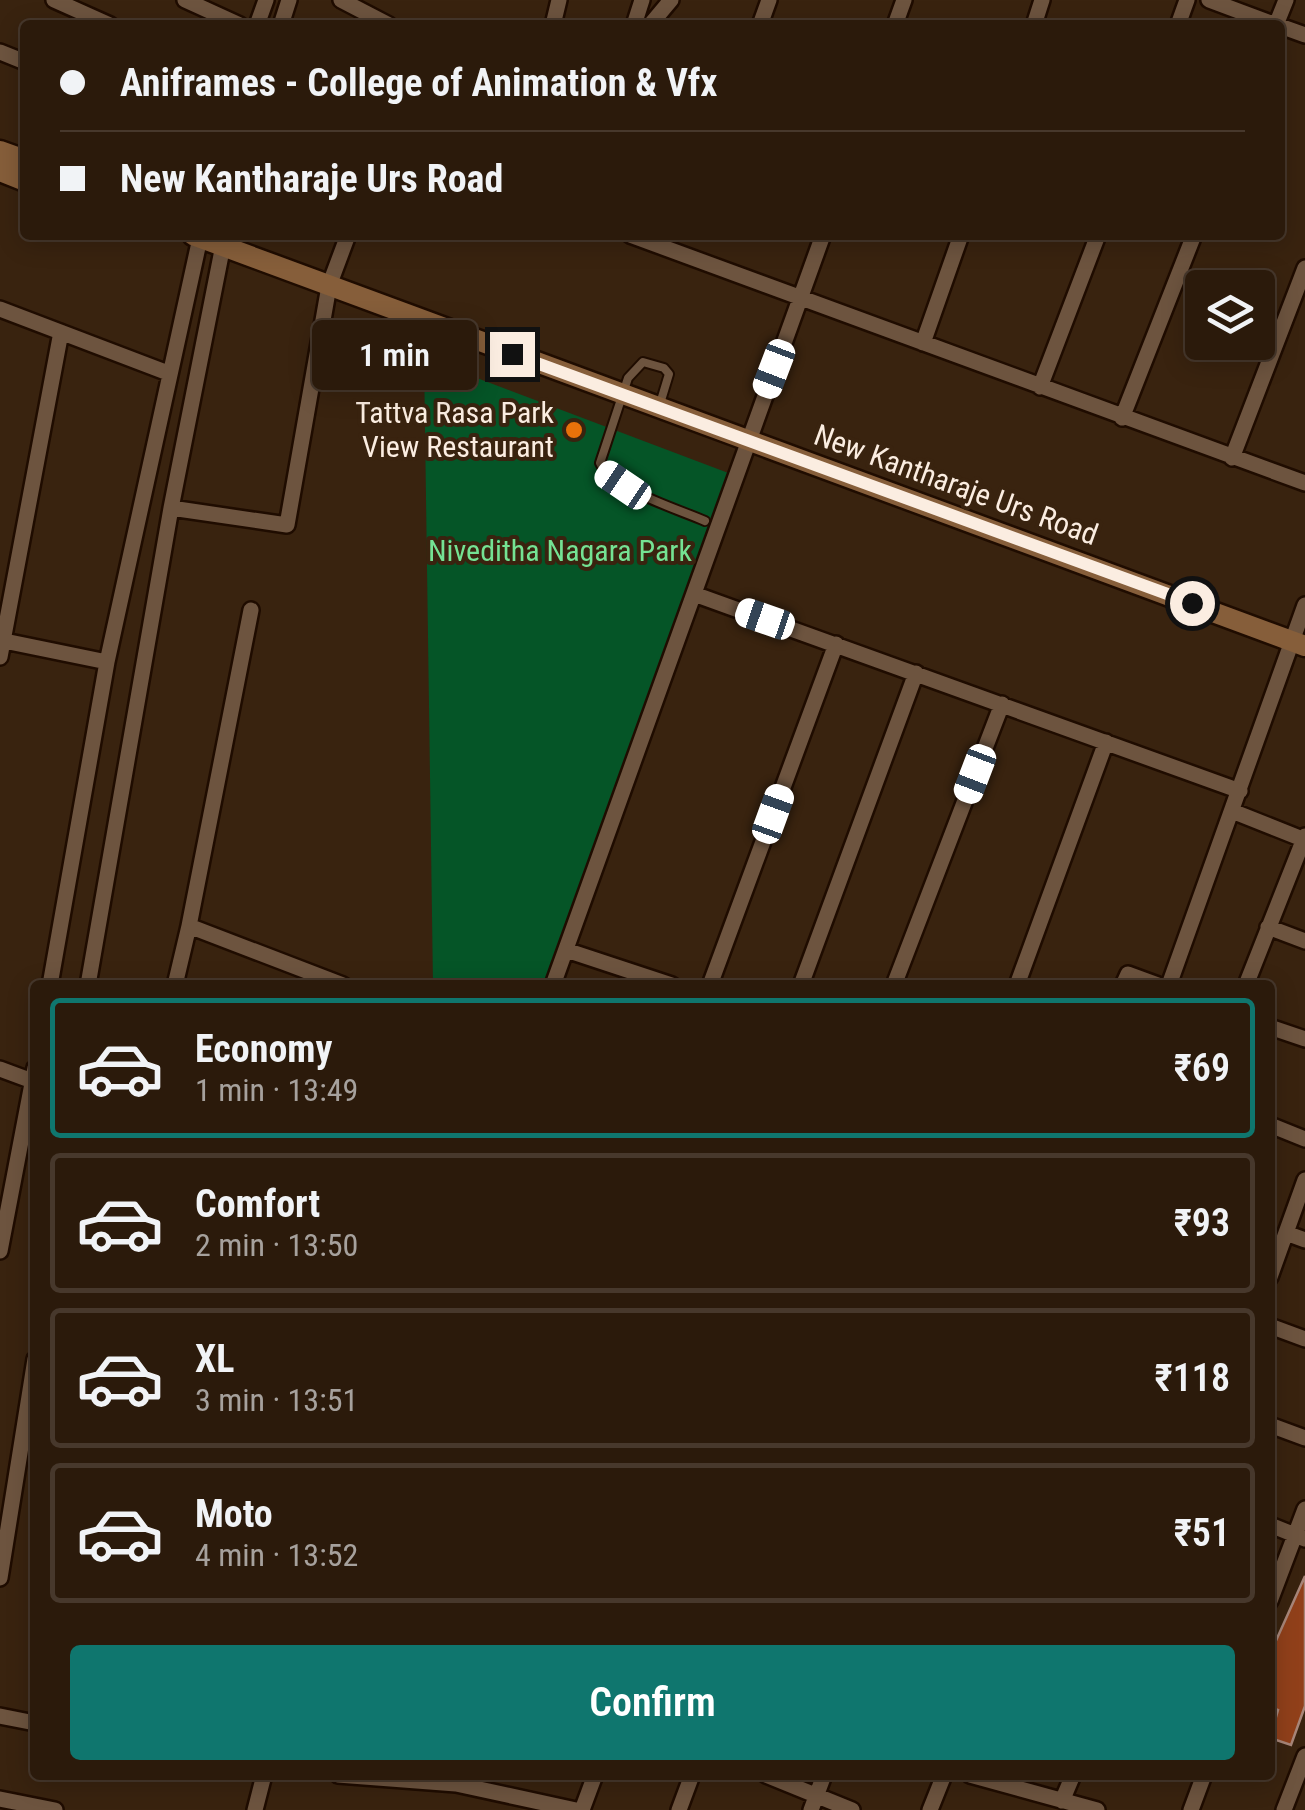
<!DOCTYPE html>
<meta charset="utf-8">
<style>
:root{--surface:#2b1a0b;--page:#372719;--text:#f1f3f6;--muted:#a6a19d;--line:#47382c;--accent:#0f766e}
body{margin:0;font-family:"Roboto Condensed",sans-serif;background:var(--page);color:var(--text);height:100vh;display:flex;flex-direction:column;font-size:38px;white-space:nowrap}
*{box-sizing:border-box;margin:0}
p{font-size:32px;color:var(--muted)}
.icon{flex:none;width:55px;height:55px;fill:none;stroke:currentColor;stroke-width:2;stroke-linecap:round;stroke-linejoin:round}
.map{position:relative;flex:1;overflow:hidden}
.details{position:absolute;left:30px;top:980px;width:1245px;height:800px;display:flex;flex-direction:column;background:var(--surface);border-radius:10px;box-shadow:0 5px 25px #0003,0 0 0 2px var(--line)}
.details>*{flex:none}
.top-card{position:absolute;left:20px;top:20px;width:1265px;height:220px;border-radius:10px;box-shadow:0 5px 25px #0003,0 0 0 2px var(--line);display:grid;align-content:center;height:220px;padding:0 40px;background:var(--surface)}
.buttons{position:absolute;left:1185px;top:270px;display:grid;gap:20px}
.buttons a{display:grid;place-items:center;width:90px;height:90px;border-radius:10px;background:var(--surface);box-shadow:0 5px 25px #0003,0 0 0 2px var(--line);font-size:50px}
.end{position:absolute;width:45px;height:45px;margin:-22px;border:12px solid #fbede1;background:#111;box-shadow:0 0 0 5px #111}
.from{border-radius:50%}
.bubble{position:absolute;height:70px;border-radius:10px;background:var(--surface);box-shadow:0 5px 25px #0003,0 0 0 2px var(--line);font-size:32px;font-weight:600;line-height:70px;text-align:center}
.car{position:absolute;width:30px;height:60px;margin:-30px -15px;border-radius:12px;box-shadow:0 0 8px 2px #0007;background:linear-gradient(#fff 24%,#345 0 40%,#fff 0 76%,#345 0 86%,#fff 0)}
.top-card b{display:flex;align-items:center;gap:35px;height:95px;font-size:38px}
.top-card b+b{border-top:2px solid var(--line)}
.top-card i{width:25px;height:25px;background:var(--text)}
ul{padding:18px 0 0;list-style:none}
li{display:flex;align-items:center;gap:30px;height:140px;margin:0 20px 15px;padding:0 20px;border:5px solid var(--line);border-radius:10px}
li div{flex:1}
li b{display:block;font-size:38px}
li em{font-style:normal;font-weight:600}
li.selected{border-color:var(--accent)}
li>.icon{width:90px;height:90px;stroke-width:1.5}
.button{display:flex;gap:20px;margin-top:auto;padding:20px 40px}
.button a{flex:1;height:115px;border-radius:10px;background:var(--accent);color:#fff;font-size:40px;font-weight:600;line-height:115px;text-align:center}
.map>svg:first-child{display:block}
</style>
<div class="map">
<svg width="1305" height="1810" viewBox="0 0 1305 1810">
<rect width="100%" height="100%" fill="#39230f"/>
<!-- green -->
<path fill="#055527" d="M424 358 731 474 546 985H433Z"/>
<!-- building -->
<path fill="#91401a" stroke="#a88679" stroke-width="2.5" d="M1305 1576V1706L1291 1745 1270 1738 1278 1710 1270 1707V1654Z"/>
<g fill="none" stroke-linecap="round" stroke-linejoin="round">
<defs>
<path id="lane" d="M659 407 669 374 664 368 643 362 628 378 600 463C611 489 678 509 705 521"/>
<path id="street" d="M54 0 110 25
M185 0 240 25
M341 0 389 25
M1209 0 1276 25 1286 0
M257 25 266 0
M281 25 289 0
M553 25 559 0
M634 25 642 0
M650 25 671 0
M760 25 769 0
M895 25 904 0
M1034 25 1042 0
M1178 25 1187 0
M1280 26 1305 35
M0 52 25 62
M630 235 1305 483
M0 309 168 373
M923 343 961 235
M1040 387 1098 235
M1122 418 1194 235
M1232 458 1305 268
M171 508 287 525 329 286 348 235
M694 594 1240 791
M0 640 107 662
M0 657 61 332
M1232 811 1305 840
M189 926 251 610
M1268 927 1305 941
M566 950 672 985
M50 985 107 662 200 238
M88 985 171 508 225 235
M175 985 189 926 343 985
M553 985 823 235
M710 985 836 644
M801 985 916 673
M894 985 1002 704
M1017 985 1106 742
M1123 985 1128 974 1158 985
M1169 985 1305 605
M1246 985 1305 836
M1270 1027 1305 1039
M0 1069 35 1082
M1270 1125 1305 1139
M1286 1233 1305 1240
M0 1251 35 1068
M1270 1277 1305 1180
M1270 1326 1305 1339
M1270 1425 1305 1438
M1270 1525 1305 1539
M0 1578 35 1359
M1270 1601 1305 1509
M0 1716 35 1723
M338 1775 456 1784 576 1810
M766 1775 852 1810
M970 1775 1097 1810
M0 1799 55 1810
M1062 1801 1073 1775
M255 1810 264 1775
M582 1810 595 1775
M679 1810 692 1775
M811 1810 824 1775
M930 1810 944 1775
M1191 1810 1204 1775
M1284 1810 1305 1756"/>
<path id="secondary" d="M0 151 25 160
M0 171 25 181
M193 235 1305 646"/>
</defs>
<!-- lane casing -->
<use href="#lane" stroke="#1f0c00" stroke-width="12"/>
<!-- street casing -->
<use href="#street" stroke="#1f0c00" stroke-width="20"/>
<!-- secondary casing -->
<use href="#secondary" stroke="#1f0c00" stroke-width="25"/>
<!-- lane -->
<use href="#lane" stroke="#6d543f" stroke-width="8"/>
<!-- street -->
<use href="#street" stroke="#6d543f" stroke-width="15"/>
<!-- secondary -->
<use href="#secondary" stroke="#865e3a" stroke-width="20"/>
</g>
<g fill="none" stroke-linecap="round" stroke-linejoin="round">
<!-- route -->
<path stroke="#fbede1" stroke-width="12" d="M512 354 1192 603"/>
</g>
<!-- markers -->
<circle fill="#e8710a" stroke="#39230f" stroke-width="4" cx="574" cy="430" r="10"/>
<g text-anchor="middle" stroke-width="8" stroke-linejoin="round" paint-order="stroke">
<!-- poi labels -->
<g font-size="30" fill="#fbede1" stroke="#39230f" text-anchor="end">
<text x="554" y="423">Tattva Rasa Park<tspan x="554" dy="34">View Restaurant</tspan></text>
</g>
<!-- street labels -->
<g font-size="30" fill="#fbede1" stroke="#39230f">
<text transform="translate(956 485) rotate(20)" y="10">New Kantharaje Urs Road</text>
</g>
<!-- park labels -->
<g font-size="30" fill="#74e293" stroke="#39230f">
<text x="560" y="561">Niveditha Nagara Park</text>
</g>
</g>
</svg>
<div class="buttons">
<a><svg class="icon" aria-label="layers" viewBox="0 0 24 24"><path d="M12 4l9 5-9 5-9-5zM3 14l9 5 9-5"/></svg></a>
</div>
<i class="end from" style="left:1192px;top:603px"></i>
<i class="end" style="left:512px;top:354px"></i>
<div class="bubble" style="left:312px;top:320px;width:165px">1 min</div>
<i class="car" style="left:774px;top:369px;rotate:201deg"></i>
<i class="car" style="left:623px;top:485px;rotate:304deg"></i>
<i class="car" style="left:765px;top:619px;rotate:289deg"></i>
<i class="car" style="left:975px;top:774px;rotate:201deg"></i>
<i class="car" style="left:773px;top:814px;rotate:20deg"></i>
<div class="top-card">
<b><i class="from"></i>Aniframes - College of Animation &amp; Vfx</b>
<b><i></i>New Kantharaje Urs Road</b>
</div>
<section class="details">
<ul>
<li class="selected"><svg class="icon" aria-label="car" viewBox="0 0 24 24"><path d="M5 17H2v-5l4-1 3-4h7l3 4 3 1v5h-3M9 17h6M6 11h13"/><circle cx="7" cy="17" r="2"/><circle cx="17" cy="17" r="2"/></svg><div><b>Economy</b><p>1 min · 13:49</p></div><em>₹69</em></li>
<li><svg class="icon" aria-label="car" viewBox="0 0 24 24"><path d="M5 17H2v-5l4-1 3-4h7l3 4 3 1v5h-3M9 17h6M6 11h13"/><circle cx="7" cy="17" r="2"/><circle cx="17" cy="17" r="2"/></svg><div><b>Comfort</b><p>2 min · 13:50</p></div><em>₹93</em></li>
<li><svg class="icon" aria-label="car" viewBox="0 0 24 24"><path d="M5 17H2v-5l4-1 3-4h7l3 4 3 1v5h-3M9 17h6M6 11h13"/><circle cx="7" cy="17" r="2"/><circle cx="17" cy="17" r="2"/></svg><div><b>XL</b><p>3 min · 13:51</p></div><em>₹118</em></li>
<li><svg class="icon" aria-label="car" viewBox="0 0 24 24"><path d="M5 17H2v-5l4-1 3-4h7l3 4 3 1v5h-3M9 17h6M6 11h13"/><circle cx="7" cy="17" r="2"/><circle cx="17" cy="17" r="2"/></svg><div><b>Moto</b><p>4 min · 13:52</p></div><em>₹51</em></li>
</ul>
<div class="button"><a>Confirm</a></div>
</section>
</div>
